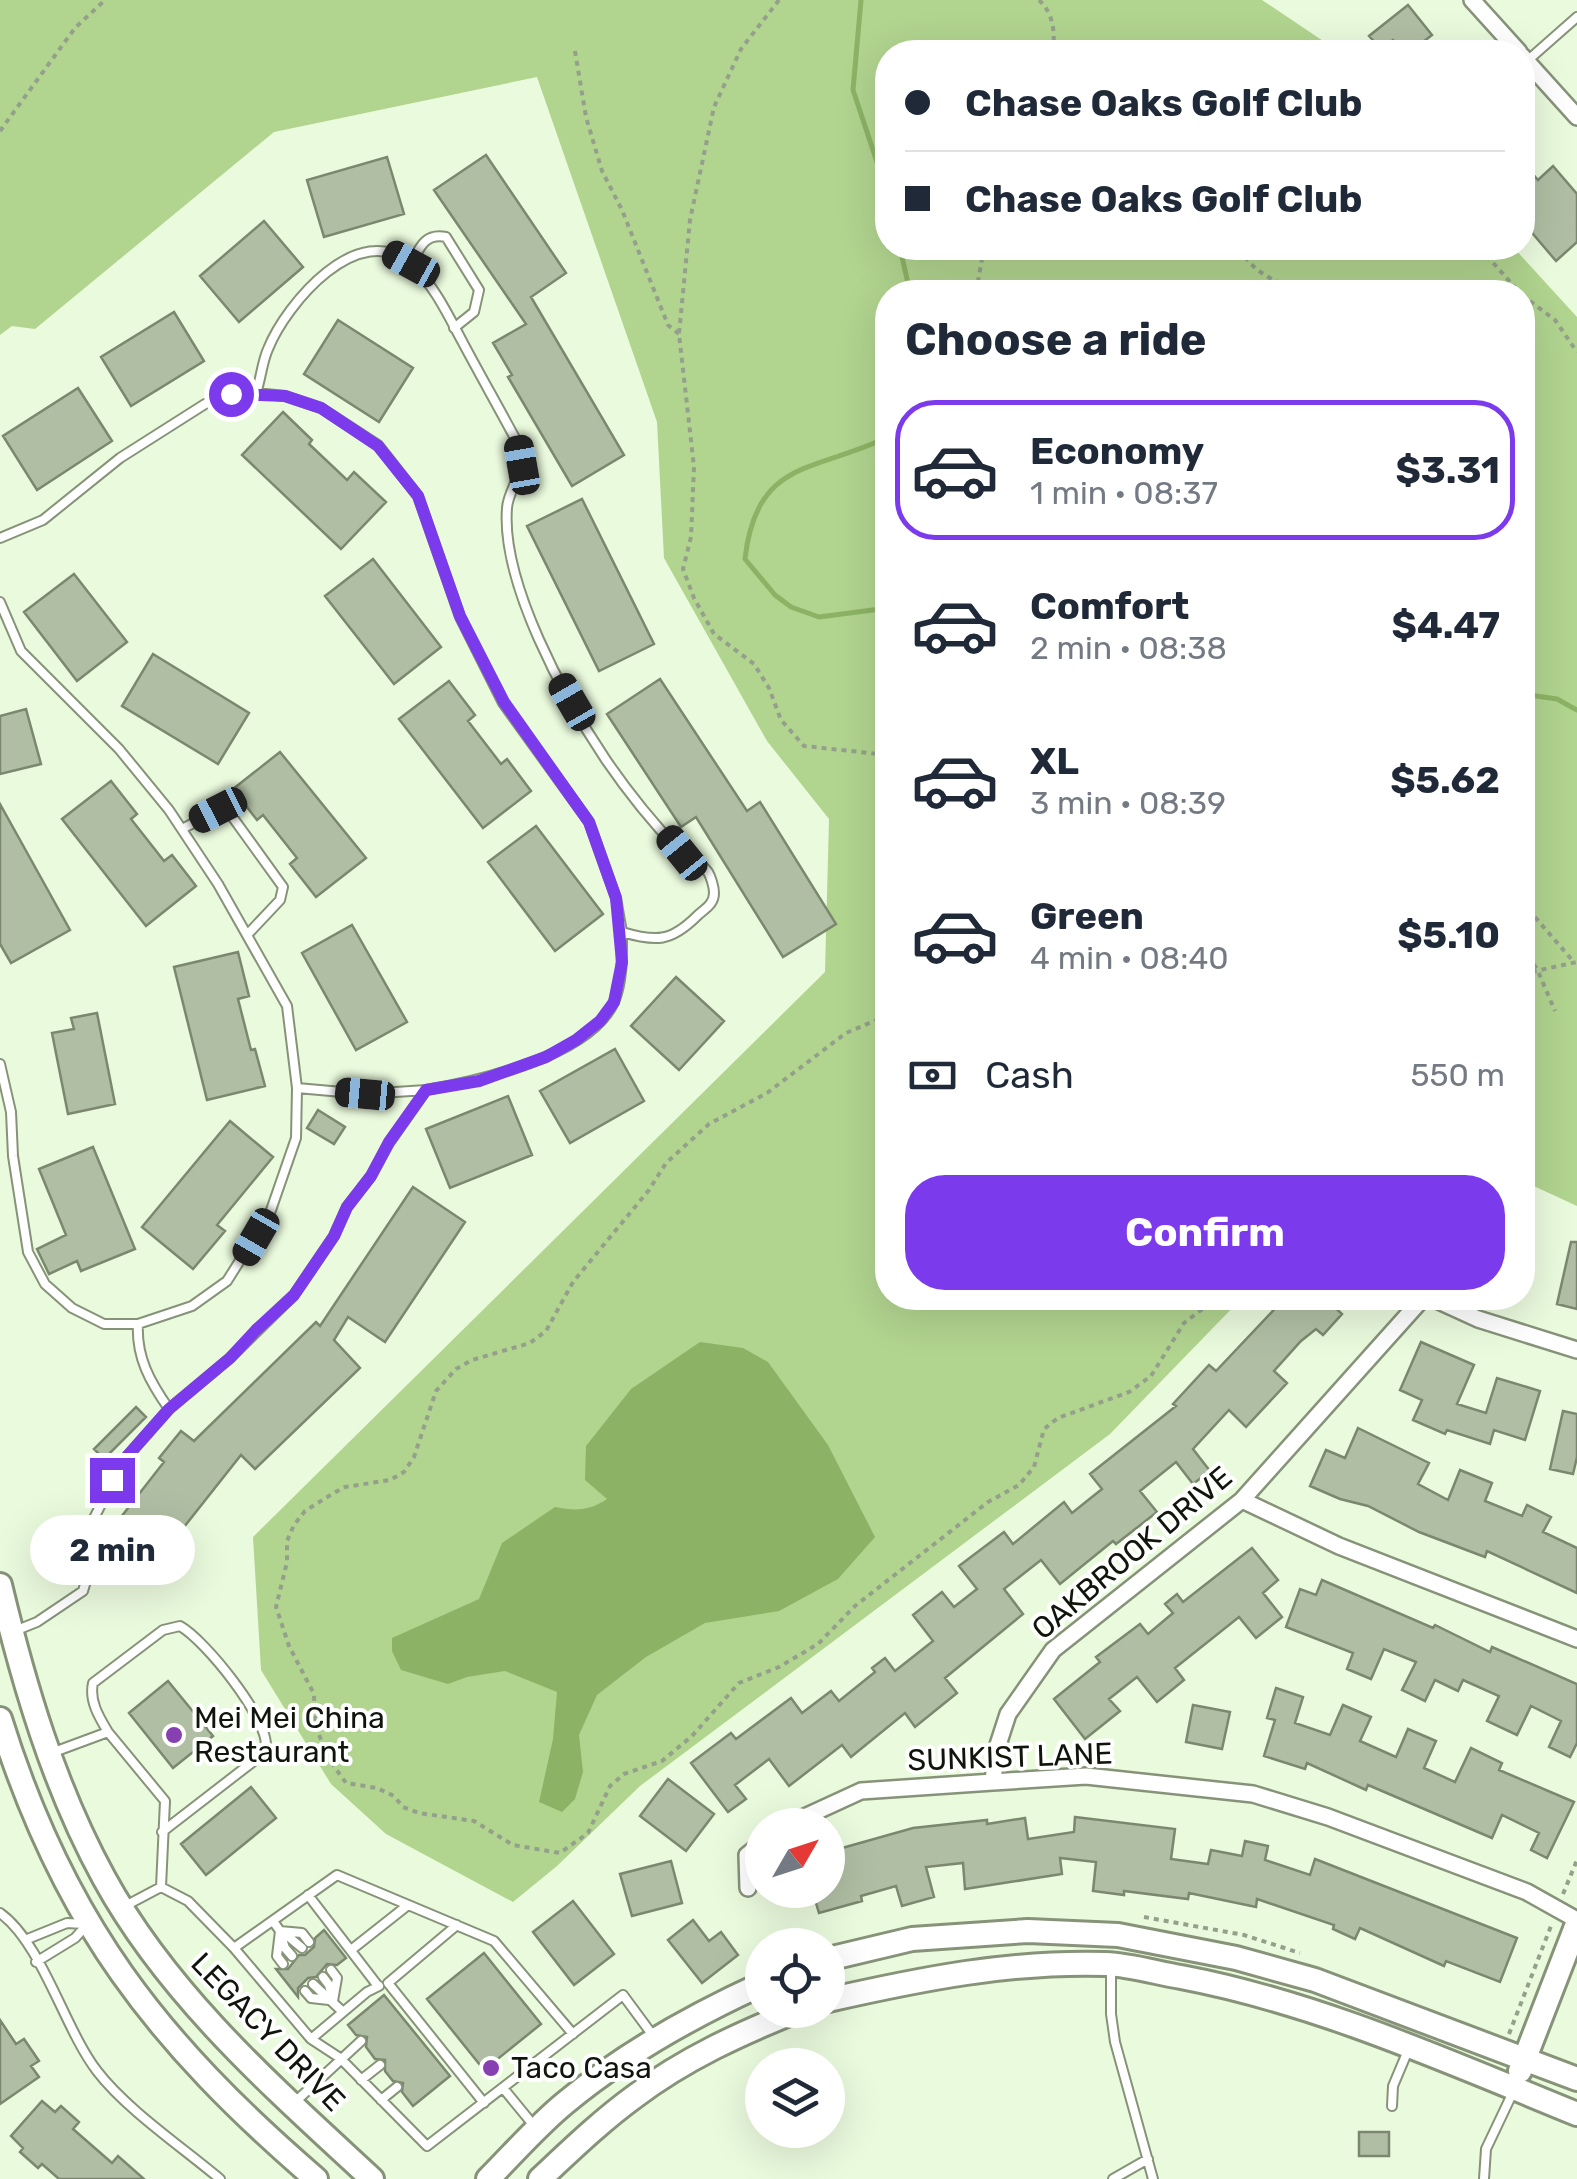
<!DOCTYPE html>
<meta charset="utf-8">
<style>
:root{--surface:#fff;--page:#f2f2f3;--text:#1f2937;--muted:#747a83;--line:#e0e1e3;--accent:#7c3aed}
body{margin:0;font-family:Rubik,sans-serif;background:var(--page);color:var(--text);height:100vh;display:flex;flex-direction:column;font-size:38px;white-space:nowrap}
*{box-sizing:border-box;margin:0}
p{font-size:32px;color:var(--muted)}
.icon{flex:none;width:55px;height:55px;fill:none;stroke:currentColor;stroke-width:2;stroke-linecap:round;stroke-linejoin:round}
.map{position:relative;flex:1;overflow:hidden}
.panel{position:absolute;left:875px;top:280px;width:660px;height:1030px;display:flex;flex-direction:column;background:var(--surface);border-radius:40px;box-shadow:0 10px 40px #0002}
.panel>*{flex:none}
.banner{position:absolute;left:875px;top:40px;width:660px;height:220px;border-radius:40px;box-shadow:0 10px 40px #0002;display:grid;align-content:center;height:220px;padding:0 30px;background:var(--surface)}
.needle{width:65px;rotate:51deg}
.tools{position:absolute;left:745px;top:1808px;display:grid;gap:20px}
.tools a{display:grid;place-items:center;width:100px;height:100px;border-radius:50%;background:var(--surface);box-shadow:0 10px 40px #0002;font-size:50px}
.end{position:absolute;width:45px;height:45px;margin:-22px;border:12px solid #7c3aed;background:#fff;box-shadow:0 0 0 5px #fff}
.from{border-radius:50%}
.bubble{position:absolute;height:70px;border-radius:35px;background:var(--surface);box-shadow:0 10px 40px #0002;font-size:32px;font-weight:700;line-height:70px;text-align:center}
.car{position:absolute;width:30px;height:60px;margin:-30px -15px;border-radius:12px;box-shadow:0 0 8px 2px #0007;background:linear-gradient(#222 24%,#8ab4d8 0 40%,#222 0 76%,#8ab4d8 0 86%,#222 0)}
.banner b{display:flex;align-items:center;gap:35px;height:95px;font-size:38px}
.banner b+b{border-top:2px solid var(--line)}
.banner i{width:25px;height:25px;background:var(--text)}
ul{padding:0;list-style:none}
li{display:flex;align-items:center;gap:30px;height:140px;margin:0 20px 15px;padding:0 10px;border:5px solid transparent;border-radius:40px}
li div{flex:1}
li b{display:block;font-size:38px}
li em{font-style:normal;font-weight:700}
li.active{border-color:var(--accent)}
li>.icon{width:90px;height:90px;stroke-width:1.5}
h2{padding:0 30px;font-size:45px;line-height:120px}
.pay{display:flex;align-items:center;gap:25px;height:110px;padding:0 30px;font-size:38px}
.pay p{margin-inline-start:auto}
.action{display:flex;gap:20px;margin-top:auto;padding:20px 30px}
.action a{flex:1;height:115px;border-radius:40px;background:var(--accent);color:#fff;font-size:40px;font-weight:700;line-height:115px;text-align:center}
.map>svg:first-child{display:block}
</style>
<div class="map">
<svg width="1577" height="2179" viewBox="0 0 1577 2179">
<rect width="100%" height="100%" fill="#eafadd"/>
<!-- green -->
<path fill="#b1d48f" d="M0 0H1262L1335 49 1338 52H888V248H1514L1577 317V1206L1523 1181 1522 292H888V1298H1242L1110 1434 640 1786 557 1866 513 1902 386 1834 331 1784 261 1670 253 1537 825 972 829 819 767 741 664 558 657 422 537 77 274 132 35 329 12 326 0 335Z"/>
<!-- water -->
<path fill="#8cb365" d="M700 1342 743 1348 768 1362 828 1445 875 1537 838 1579 779 1611 705 1623 646 1657 597 1695 579 1735 583 1772 575 1799 562 1812 539 1802 553 1739 557 1692 505 1671 467 1677 448 1684 401 1670 392 1651V1638L479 1599 502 1543 555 1507C576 1511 589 1511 607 1499L585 1480 586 1446 631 1389Z"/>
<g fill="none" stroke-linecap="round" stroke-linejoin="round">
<!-- stream -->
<path stroke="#8cb365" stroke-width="5" d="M861 0 853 90 888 195
M900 248 910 292
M888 437C816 472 756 458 745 559L775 595 791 607 819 617 888 608
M1522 694 1557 699 1577 710"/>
</g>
<!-- building -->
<path fill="#b0bfa4" stroke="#7b886f" stroke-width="2.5" d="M1408 5 1432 35 1410 52H1402L1393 40 1381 49 1369 36Z
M486 155 566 273 531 297 624 455 572 486 508 377 512 375 493 343 526 324 434 190Z
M387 157 404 214 324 237 307 180Z
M1522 162 1538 180 1553 166 1577 194V242L1556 261 1522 221Z
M264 221 303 267 239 322 200 276Z
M174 312 204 361 131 406 101 357Z
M338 320 413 368 379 422 304 374Z
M78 388 112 441 37 490 3 436Z
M283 412 312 440 309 444 347 480 354 472 386 502 341 549 242 455Z
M582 499 654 644 599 671 527 526Z
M373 559 441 647 394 684 325 596Z
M74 574 127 642 77 681 24 612Z
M153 654 249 713 218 764 122 706Z
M660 679 747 811 760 802 836 924 783 957 696 817 681 827 607 714Z
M449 681 475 715 468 721 501 764 507 759 531 791 483 828 399 719Z
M26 709 41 764 0 774V716Z
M280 752 366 858 316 897 290 864 297 858 263 815 257 820 233 789Z
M111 781 137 814 131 819 164 861 172 855 196 886 146 926 62 819Z
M0 804 70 930 11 963 0 944Z
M536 826 603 914 555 951 488 862Z
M352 925 407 1022 356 1050 302 953Z
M238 952 249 996 238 999 251 1050 255 1049 265 1086 207 1100 174 967Z
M676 977 724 1021 679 1070 631 1026Z
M97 1013 115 1104 68 1114 52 1033 74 1029 71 1018Z
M615 1049 644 1101 570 1143 540 1091Z
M508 1096 532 1155 450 1188 426 1129Z
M318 1110 345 1127 334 1144 307 1128Z
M230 1121 273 1157 217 1225 225 1231 193 1269 142 1227Z
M93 1147 135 1249 81 1271 77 1261 49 1274 37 1249 66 1235 39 1169Z
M413 1187 465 1222 385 1342 348 1317 334 1340 360 1368 255 1469 241 1455 150 1570 107 1535 164 1462 159 1458 181 1431 194 1441 316 1322 320 1326Z
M1571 1242H1577V1309L1557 1304Z
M1285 1298H1325L1342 1314 1323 1335 1316 1329 1301 1341 1274 1371 1287 1383 1246 1427 1229 1410 1193 1449 1210 1471 1193 1484 1176 1462 1140 1491 1157 1512 1116 1544 1113 1541 1060 1584 1041 1560 1004 1589 1023 1614 945 1678 957 1693 915 1727 905 1713 851 1757 842 1745 789 1786 769 1759 735 1785 746 1799 728 1812 691 1763 731 1733 736 1739 791 1698 802 1713 831 1691 839 1701 875 1672 872 1668 885 1658 895 1671 933 1641 913 1615 942 1592 954 1607 977 1589 959 1566 1004 1532 1013 1544 1064 1502 1072 1513 1102 1489 1090 1474 1176 1406 1173 1404 1209 1365 1216 1371Z
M1421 1342 1474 1365 1457 1404 1486 1413 1497 1378 1540 1391 1525 1440 1494 1430 1490 1444 1447 1430 1445 1434 1413 1420 1422 1400 1400 1390Z
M136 1407 146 1417 104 1459 94 1449Z
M1563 1411 1577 1414V1457L1573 1474 1550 1469Z
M1358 1428 1429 1463 1418 1484 1448 1500 1460 1470 1492 1483 1485 1501 1522 1516 1527 1505 1551 1517 1543 1532 1577 1548V1593L1487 1551 1485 1557 1419 1532 1368 1506 1340 1499 1310 1486 1326 1450 1345 1458Z
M1252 1548 1278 1580 1263 1593 1282 1617 1256 1638 1239 1617 1175 1668 1184 1680 1157 1702 1137 1677 1109 1699 1120 1711 1085 1739 1054 1699 1100 1662 1096 1657 1140 1624 1148 1634 1173 1613 1165 1604 1177 1594 1183 1602Z
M1322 1580 1433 1628 1435 1625 1490 1652 1492 1647 1577 1684V1743L1570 1757 1549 1747 1561 1721 1531 1706 1517 1735 1487 1721 1499 1696 1463 1680 1458 1691 1435 1680 1425 1701 1402 1690 1416 1662 1384 1649 1371 1679 1347 1669 1353 1653 1286 1627 1300 1589 1316 1595Z
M168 1681 213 1736 173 1768 129 1713Z
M1276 1688 1303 1697 1295 1723 1330 1735 1343 1705 1371 1717 1360 1741 1396 1757 1408 1729 1436 1741 1424 1768 1455 1782 1471 1748 1502 1763 1499 1770 1574 1802 1547 1858 1531 1850 1539 1833 1502 1815 1492 1838 1368 1785 1366 1790 1307 1763 1305 1769 1264 1756 1275 1720 1267 1718Z
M1193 1705 1230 1712 1222 1749 1186 1742Z
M668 1779 714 1814 686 1851 640 1816Z
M251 1787 276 1818 206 1875 181 1844Z
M1075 1817 1175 1829 1171 1859 1208 1864 1211 1850 1242 1856 1245 1841 1268 1846 1265 1860 1310 1875 1315 1859 1517 1938 1500 1982 1446 1961 1444 1966 1360 1928 1355 1939 1333 1929 1334 1925 1257 1899 1256 1907 1189 1893 1188 1899 1124 1891V1895L1093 1891 1096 1862 1060 1858 1062 1874 965 1889 963 1863 926 1867 934 1897 902 1906 896 1886 861 1896 862 1901 819 1913 812 1890H828V1852L913 1828 987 1820V1824L1025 1818 1028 1839 1074 1832Z
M671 1861 682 1903 632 1916 620 1874Z
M573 1901 614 1954 574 1985 533 1932Z
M693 1920 709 1941 721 1932 738 1955 702 1983 668 1940Z
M324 1930 346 1958 337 1965 327 1964 316 1977 308 1978 298 1988V1997L276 1969H288L299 1955H305L314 1947 315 1938Z
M484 1953 541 2024 484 2070 427 1999Z
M384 1995 450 2076 413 2106 402 2092 403 2083 393 2081 385 2071V2060L375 2059 366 2047 367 2037 356 2035 348 2025Z
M0 2020 16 2044 24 2039 39 2061 31 2066 39 2077 0 2104Z
M42 2101 55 2112 61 2106 79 2122 73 2129 112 2163 118 2156 144 2179H59L42 2164 38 2168 20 2152 23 2148 11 2136Z
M1359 2132H1389V2156H1359Z"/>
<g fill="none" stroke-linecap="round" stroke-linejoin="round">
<defs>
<path id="lane" d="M1527 61 1577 17
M411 264C420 247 425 233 446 237L479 290 474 312 454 328
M0 538 43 520 120 458 205 404 231 394 256 393 285 396 321 408 378 445 418 496 460 617 503 703 589 822 616 898 622 932C656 942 671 942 697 916 704 909 714 905 714 893 714 887 711 877 708 872 699 859 688 859 678 849 652 822 628 792 606 760 565 699 501 583 507 508 508 492 520 479 521 464 522 458 519 448 517 442 499 408 480 375 462 341 448 315 434 285 412 265 359 217 286 304 268 349 262 362 261 379 256 393
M0 602 21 651 119 749 169 810 218 884 287 1006 297 1088 296 1138 270 1213 227 1281 192 1306 138 1324H104L72 1308 45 1284 28 1252 13 1156 11 1112 0 1064
M182 829 218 810 231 815 283 887 280 900 247 935
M297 1088 365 1094 426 1090
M138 1324C136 1357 150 1382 169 1409
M17 1630 37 1622 83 1591 89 1571 88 1530 123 1461 169 1409 230 1358 294 1295 334 1236 347 1207 371 1176 389 1143 426 1090C478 1081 590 1056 614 1002 623 981 622 954 622 932
M108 1732C99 1717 89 1701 93 1683L163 1630 180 1626C205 1640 267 1717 266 1746L259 1757 162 1832
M54 1752 108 1732 165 1801 161 1887 188 1901 234 1948 311 2039 340 2058 427 2146 623 1995 654 2037
M308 1895 378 1986
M127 1905 161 1887
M0 1913C42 1943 64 2028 97 2071 126 2109 182 2147 220 2179
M273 1921 280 1931 302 1933 309 1942
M457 1925 388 1983 484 2103
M280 1931 277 1956 283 1964
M284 1933 302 1948
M281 1936 285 1948 292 1956
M25 1940 67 1923 83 1924
M234 1948 337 1875 494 1941 573 2034
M351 1950 408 1905
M36 1962 75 1938 85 1927
M1111 1969V2014L1115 2042 1153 2179
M331 1970 337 1978 333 2001
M323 1977 329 1985 332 1997
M313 1984 343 2012
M305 1991 311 1998 329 2000
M311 2039 367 1992 379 1986
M361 2080 380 2065
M503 2088 535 2127
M381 2100 397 2087
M295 2102 361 2041
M1392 2106 1393 2086 1409 2048
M1113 2179 1148 2159
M1484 2179 1486 2149 1514 2090"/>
<path id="street" d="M1472 0 1519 52
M1522 56 1577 117
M1432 1298 1478 1319 1577 1350
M1242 1500 1339 1546 1577 1639
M993 1782 996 1751 1008 1714 1053 1650 1242 1500 1423 1298
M787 1825 861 1791 993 1782 1086 1776 1253 1794 1328 1817 1527 1892 1577 1920
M748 1888 747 1855 762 1843"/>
<path id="secondary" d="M0 1585C24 1685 54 1787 104 1878 169 1997 275 2089 372 2179
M0 1719C63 1922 157 2042 316 2179
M828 1959 912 1939 1028 1931 1118 1935 1236 1958 1315 1980 1577 2079
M828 2000C921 1979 1010 1961 1106 1964 1131 1965 1157 1973 1181 1977 1318 2003 1449 2062 1577 2114
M1520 2071 1577 1924
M488 2179C513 2154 537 2126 565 2103 625 2053 692 2016 762 1984
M540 2179C570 2151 601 2121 634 2097 684 2059 741 2033 799 2010"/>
</defs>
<!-- lane casing -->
<use href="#lane" stroke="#869379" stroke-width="12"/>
<!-- street casing -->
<use href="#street" stroke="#869379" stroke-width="20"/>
<!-- secondary casing -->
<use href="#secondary" stroke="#869379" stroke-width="28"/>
<!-- path -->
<path stroke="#94a08b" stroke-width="4" stroke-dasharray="5 5" stroke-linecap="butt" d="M779 0 741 49 714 107 690 220 679 334 694 467 691 537 683 569 694 598 714 634 754 664 769 688 781 720 804 746 888 755
M1039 0C1054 14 1055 33 1053 52
M575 51 586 117 602 171 622 210 668 325 679 334
M0 131 75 28 105 0
M1240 248C1252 273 1277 282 1301 292
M1480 248 1519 292
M976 292 984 248
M1522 295 1555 320 1577 352
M888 500 884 516 888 528
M1522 902 1573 961
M1522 948 1537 969 1555 1011
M1522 974 1577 962
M888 1015 846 1033 767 1093 709 1124 666 1163 649 1190 573 1282 546 1331 530 1343 472 1360 456 1369 436 1391 414 1457 404 1472 390 1480 345 1487 332 1494 305 1511 294 1525 287 1541V1562L276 1607 289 1646 314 1694 315 1724 328 1758 346 1783 377 1788 394 1796 403 1807 419 1813 474 1821 513 1845 560 1853 588 1833 610 1786 624 1774 662 1761 692 1736 739 1683 779 1667 818 1644 855 1606 988 1502 1019 1485 1034 1467 1044 1429 1058 1418 1129 1392 1151 1376 1184 1323 1217 1298
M1563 1894 1577 1860
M1144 1917 1244 1935 1300 1953
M1509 2034 1551 1926"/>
<!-- lane -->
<use href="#lane" stroke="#fff" stroke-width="8"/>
<!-- street -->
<use href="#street" stroke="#fff" stroke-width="15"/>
<!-- secondary -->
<use href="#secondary" stroke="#fff" stroke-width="22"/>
</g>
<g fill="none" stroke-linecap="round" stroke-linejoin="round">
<!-- route -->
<path stroke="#7c3aed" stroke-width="12" d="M112 1480 123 1461 169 1409 230 1358 256 1330 294 1295 334 1236 347 1207 371 1176 389 1142 426 1090 479 1081 546 1057 576 1040 600 1021 614 1002 622 962 616 898 589 822 504 702 460 616 418 496 378 446 321 408 285 396 231 394"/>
</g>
<!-- markers -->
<g fill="#8740b2" stroke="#fff" stroke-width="4">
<circle cx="174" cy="1735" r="10"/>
<circle cx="491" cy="2068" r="10"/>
</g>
<g text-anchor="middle" stroke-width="8" stroke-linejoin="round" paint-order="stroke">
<!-- street labels -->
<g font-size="30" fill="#10150c" stroke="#fff">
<text transform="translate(1132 1553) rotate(-40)" y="10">OAKBROOK DRIVE</text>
<text transform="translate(1010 1757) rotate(-2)" y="10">SUNKIST LANE</text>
<text transform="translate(268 2032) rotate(46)" y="10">LEGACY DRIVE</text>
</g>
<!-- poi labels -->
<g font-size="30" fill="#10150c" stroke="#fff" text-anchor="start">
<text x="194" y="1728">Mei Mei China<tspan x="194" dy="34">Restaurant</tspan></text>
<text x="511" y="2078">Taco Casa</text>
</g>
</g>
</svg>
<div class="tools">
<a><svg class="needle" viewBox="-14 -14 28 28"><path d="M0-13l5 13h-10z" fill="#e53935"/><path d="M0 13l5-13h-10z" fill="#747a83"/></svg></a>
<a><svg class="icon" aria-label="locate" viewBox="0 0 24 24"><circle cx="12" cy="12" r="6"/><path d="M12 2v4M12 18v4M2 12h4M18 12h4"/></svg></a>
<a><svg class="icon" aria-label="layers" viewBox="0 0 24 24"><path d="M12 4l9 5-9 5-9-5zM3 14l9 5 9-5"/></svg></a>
</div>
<i class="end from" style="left:231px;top:394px"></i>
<i class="end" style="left:112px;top:1480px"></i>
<div class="bubble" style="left:30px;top:1515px;width:165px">2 min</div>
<i class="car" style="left:411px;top:264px;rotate:299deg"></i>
<i class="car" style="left:522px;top:465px;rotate:350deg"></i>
<i class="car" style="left:572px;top:702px;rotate:330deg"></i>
<i class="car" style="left:218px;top:810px;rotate:243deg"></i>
<i class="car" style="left:682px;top:853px;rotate:321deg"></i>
<i class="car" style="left:365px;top:1094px;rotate:275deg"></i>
<i class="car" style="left:256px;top:1237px;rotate:210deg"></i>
<div class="banner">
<b><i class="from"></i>Chase Oaks Golf Club</b>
<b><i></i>Chase Oaks Golf Club</b>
</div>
<section class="panel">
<h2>Choose a ride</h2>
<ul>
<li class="active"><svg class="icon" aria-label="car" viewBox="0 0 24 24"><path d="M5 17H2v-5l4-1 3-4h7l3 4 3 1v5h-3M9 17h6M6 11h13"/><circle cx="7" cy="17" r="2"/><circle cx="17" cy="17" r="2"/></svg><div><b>Economy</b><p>1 min · 08:37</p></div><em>$3.31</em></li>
<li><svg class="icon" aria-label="car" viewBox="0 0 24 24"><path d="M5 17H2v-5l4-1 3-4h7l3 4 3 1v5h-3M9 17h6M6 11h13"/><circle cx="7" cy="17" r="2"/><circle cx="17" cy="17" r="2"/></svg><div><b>Comfort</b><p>2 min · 08:38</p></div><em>$4.47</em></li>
<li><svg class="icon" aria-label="car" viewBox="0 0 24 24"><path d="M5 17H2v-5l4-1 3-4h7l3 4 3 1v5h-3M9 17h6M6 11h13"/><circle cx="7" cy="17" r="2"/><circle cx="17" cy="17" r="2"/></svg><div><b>XL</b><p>3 min · 08:39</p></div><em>$5.62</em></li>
<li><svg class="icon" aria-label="car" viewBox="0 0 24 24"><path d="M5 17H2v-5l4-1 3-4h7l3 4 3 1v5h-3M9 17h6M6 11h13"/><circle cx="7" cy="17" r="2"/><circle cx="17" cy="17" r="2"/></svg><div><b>Green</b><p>4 min · 08:40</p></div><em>$5.10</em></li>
</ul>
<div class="pay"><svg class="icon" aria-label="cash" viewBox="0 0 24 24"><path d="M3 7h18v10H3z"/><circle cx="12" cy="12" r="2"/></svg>Cash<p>550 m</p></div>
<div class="action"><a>Confirm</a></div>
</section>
</div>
